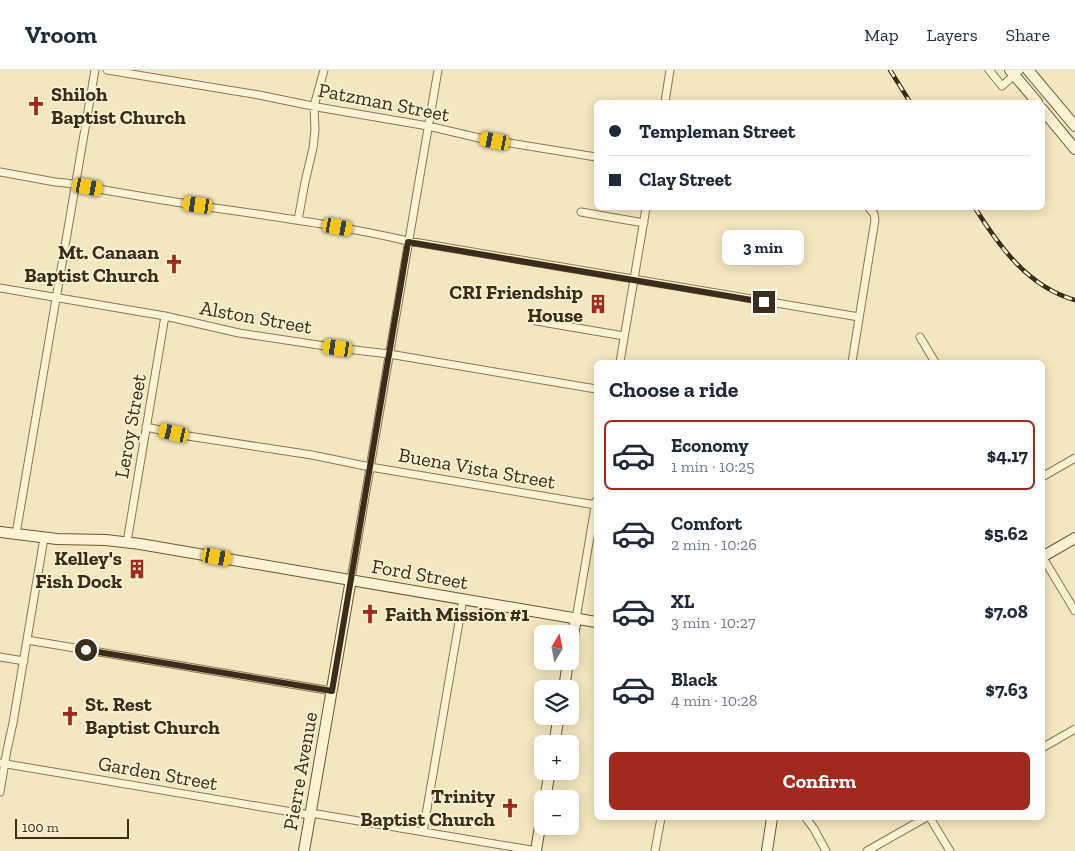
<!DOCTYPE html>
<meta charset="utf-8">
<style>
:root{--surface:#fff;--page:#f2f2f3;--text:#1f2937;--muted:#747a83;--line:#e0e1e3;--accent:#a2291e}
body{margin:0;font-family:"Zilla Slab",serif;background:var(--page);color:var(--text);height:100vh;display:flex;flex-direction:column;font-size:19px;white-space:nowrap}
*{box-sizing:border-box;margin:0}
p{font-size:16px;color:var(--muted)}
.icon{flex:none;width:28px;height:28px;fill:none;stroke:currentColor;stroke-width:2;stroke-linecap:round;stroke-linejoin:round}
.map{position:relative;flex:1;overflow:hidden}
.panel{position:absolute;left:594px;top:290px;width:451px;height:460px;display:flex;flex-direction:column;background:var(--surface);border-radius:8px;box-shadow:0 2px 12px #0003}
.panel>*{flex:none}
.guide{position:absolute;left:594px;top:30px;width:451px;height:110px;border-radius:8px;box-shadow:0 2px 12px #0003;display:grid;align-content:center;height:110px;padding:0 15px;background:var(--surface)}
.needle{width:32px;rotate:10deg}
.fabs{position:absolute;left:534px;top:555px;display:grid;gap:10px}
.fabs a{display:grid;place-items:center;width:45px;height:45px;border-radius:8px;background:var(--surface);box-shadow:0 2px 12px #0003;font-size:25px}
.scale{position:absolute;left:15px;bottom:12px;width:114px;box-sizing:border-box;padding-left:5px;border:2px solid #3a2d1b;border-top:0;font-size:14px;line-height:18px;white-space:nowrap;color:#3a2d1b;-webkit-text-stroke:4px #f9f0ce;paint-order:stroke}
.end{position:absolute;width:22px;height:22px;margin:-11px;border:6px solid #3a2d1b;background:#fff;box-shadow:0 0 0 2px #fff}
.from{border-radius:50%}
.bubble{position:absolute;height:35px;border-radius:8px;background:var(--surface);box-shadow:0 2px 12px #0003;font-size:16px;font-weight:800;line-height:35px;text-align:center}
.car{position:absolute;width:15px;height:30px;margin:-15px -8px;border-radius:6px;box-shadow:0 0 4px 1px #0007;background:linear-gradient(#f5c518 24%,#345 0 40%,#f5c518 0 76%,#345 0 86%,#f5c518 0)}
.guide b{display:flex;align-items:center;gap:18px;height:48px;font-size:19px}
.guide b+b{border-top:1px solid var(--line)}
.guide i{width:12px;height:12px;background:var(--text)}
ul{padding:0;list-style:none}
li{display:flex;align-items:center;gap:15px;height:70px;margin:0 10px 8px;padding:0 5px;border:2px solid transparent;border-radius:8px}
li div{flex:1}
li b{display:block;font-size:19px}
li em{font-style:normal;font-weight:800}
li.on{border-color:var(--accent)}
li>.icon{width:45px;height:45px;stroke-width:1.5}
h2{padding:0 15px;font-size:22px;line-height:60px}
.action{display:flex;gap:10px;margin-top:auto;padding:10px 15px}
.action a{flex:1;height:58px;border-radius:8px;background:var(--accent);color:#fff;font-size:20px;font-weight:800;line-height:58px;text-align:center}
header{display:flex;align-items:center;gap:30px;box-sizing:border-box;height:70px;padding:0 25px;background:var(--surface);border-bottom:1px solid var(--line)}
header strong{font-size:24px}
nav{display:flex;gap:28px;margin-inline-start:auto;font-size:18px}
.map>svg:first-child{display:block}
</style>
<header>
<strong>Vroom</strong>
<nav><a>Map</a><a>Layers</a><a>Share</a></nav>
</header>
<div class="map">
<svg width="1075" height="781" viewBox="0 0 1075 781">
<rect width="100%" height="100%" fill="#f2e7be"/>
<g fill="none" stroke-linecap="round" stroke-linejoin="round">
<defs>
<path id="street" d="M107 0 259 25 317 37 428 56 479 68 596 87
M989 0 1002 16 1020 0
M665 32 670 0
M0 102 55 112 66 113C102 120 139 126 175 132 253 144 331 153 408 171L859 247
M581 142 644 153
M298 150 305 112 313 78 315 60 314 36 324 0
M0 218 165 246 239 263 338 278 389 284 596 319
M536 251 624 266
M920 267 935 292
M620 292 646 138
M852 292 875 150 874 144 869 138
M146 357 188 366 312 385 370 397 596 435
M1042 407 1075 388
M16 464 95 0
M127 472 165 246
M1042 486 1075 541
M351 509 438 0
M576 549 596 431
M27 570 332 621
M0 587 24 591
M1042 678 1075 659
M0 693 310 745
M0 722 7 680 13 653 44 468
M311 743 537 781
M806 748 814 759 826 781
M930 748 950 781
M423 762 463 529
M655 781 661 748
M867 781 925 748"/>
<path id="secondary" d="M1010 0 1037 32
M1028 0 1075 56
M1042 39 1075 79
M0 462 57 469 106 470 140 474 596 552
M1042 487 1075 468
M570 581 576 549
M564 619 568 591
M554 674 559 646
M545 729 550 701
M304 781 351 509
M536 781 542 744
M767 781 772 748"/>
</defs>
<!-- street casing -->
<use href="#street" stroke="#8c7754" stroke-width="9"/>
<!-- secondary casing -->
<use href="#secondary" stroke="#6e5838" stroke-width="12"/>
<!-- street -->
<use href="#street" stroke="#fcf3d2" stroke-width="7"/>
<!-- secondary -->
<use href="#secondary" stroke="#fcf3d2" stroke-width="10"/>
<defs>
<path id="rail" d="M890 0 910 32
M975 138C999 176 1028 217 1075 230"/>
</defs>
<!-- rail casing -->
<use href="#rail" stroke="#3a2d1b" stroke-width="4.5"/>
<!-- rail -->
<use href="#rail" stroke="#f9f0ce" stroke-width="2.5" stroke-dasharray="8" stroke-linecap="butt"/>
</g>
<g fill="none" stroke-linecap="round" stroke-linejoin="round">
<!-- route -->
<path stroke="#3a2d1b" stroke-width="6" d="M86 580 332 621 408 172 764 232"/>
</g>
<!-- icons -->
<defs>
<symbol id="church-bare" viewBox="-9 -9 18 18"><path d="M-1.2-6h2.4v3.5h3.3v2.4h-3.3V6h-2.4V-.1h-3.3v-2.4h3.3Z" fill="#a2291e" stroke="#f9f0ce" stroke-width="2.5" paint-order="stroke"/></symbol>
<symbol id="building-bare" viewBox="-9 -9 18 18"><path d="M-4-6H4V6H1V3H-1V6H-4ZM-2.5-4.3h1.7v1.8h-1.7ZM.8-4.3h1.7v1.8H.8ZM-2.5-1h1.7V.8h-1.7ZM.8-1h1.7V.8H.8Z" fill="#a2291e" stroke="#f9f0ce" stroke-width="2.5" paint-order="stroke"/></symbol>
</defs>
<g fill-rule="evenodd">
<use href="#church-bare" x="22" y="22" width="28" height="28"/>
<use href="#church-bare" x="160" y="180" width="28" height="28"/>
<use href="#building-bare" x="584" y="220" width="28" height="28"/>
<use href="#building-bare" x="123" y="485" width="28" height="28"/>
<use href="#church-bare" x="356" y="530" width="28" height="28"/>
<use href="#church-bare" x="56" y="632" width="28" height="28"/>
<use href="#church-bare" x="496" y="724" width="28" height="28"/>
</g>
<g text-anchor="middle" stroke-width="4" stroke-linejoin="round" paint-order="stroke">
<!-- poi labels -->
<g font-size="20" font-weight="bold" fill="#3a2d1b" stroke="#f9f0ce" text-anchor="end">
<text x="51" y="31" text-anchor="start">Shiloh<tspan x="51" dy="23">Baptist Church</tspan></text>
<text x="159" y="189">Mt. Canaan<tspan x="159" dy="23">Baptist Church</tspan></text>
<text x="583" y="229">CRI Friendship<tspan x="583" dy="23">House</tspan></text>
<text x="122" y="495">Kelley's<tspan x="122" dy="23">Fish Dock</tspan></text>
<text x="385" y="551" text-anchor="start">Faith Mission #1</text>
<text x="85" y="641" text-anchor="start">St. Rest<tspan x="85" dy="23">Baptist Church</tspan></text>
<text x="495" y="733">Trinity<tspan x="495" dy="23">Baptist Church</tspan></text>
</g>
<!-- street labels -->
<g font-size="20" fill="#3a2d1b" stroke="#f9f0ce">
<text transform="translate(384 32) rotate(11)" y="7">Patzman Street</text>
<text transform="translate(256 247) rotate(10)" y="7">Alston Street</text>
<text transform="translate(130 356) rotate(-80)" y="7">Leroy Street</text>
<text transform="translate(477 398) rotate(10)" y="7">Buena Vista Street</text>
<text transform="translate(420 504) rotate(10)" y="7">Ford Street</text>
<text transform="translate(300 701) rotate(-80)" y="7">Pierre Avenue</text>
<text transform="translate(158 703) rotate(10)" y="7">Garden Street</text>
</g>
</g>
</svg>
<div class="fabs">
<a><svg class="needle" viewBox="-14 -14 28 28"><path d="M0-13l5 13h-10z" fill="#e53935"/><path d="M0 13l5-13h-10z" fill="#747a83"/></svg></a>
<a><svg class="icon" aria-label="layers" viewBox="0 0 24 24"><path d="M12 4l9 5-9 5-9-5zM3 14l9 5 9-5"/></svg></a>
<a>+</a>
<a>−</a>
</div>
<div class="scale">100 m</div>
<i class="end from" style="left:86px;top:580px"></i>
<i class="end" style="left:764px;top:232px"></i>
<div class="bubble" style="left:722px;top:160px;width:82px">3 min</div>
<i class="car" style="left:495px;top:71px;rotate:281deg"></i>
<i class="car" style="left:88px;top:117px;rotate:100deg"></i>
<i class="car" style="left:198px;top:135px;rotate:278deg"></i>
<i class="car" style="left:338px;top:157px;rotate:100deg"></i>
<i class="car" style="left:338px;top:278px;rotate:278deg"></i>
<i class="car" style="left:174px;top:363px;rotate:283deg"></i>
<i class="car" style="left:217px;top:487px;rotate:100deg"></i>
<div class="guide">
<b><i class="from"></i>Templeman Street</b>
<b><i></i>Clay Street</b>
</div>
<section class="panel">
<h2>Choose a ride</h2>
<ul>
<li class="on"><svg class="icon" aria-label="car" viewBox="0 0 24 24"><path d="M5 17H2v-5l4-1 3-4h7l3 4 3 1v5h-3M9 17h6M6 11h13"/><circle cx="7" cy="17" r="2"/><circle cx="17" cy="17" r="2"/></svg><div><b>Economy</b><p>1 min · 10:25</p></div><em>$4.17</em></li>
<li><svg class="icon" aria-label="car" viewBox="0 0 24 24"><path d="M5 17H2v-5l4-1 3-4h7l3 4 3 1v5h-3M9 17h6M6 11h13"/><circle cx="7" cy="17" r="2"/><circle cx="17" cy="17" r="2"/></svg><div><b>Comfort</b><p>2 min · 10:26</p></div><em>$5.62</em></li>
<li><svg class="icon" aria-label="car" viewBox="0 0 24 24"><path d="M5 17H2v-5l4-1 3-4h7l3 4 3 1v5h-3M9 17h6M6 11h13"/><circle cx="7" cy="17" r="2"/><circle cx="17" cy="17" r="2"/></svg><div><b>XL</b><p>3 min · 10:27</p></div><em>$7.08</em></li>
<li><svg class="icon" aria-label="car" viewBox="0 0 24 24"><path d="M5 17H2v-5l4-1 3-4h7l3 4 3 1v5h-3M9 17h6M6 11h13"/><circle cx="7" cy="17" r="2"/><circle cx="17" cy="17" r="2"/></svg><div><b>Black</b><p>4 min · 10:28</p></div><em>$7.63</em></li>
</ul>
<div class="action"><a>Confirm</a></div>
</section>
</div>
